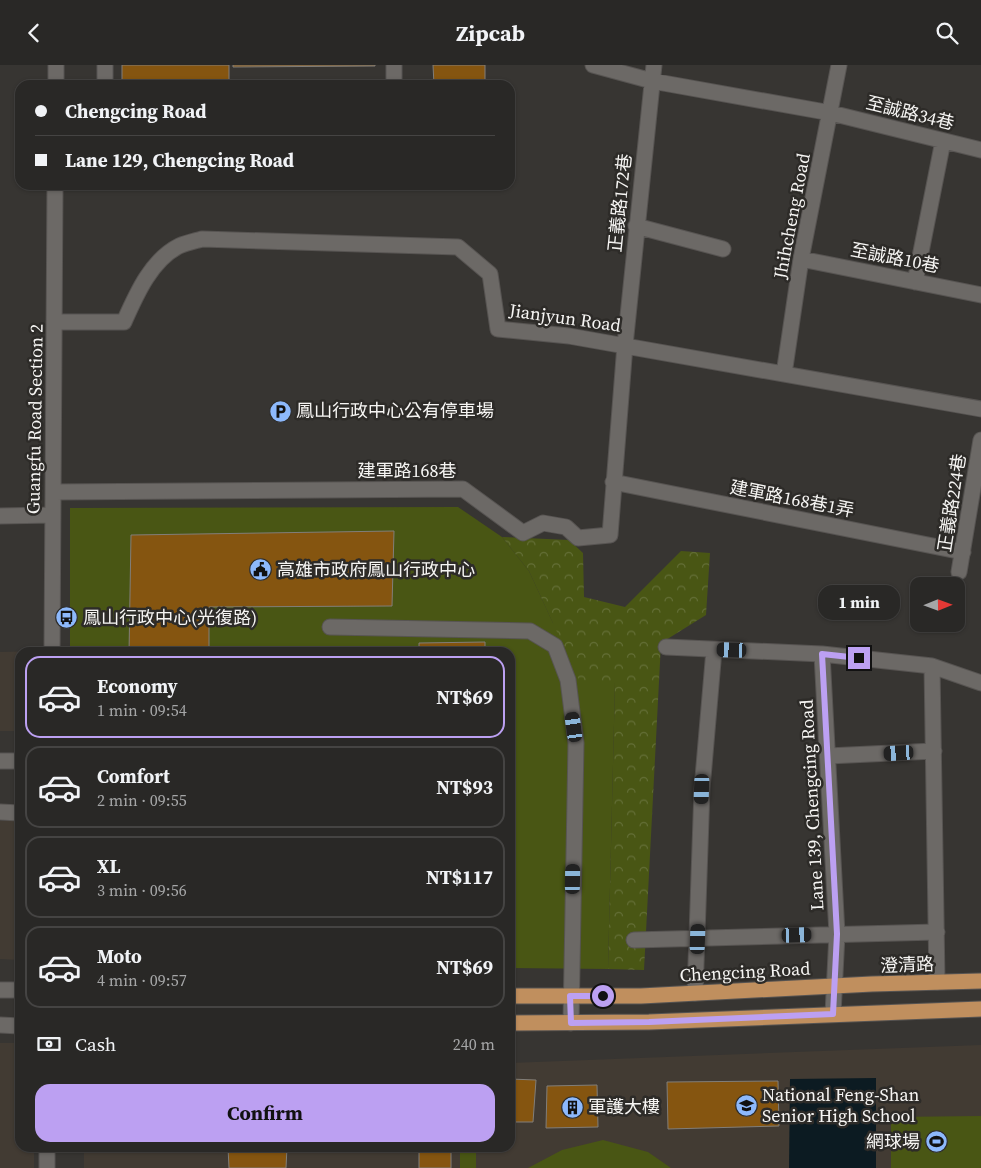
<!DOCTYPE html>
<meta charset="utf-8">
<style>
:root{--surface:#292826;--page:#353432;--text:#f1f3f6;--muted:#a5a6a7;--line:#454443;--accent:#bca0f2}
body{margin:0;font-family:"Source Serif 4","Noto Sans TC",serif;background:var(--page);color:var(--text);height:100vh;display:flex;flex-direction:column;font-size:19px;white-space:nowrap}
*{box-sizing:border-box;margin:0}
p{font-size:16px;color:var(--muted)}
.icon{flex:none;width:28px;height:28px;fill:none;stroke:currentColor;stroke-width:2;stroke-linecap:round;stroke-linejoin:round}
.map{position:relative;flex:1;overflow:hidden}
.panel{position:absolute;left:15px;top:582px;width:500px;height:505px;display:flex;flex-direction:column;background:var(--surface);border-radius:15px;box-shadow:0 1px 4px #0004,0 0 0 1px var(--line)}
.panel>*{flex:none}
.banner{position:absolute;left:15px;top:15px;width:500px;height:110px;border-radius:15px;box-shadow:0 1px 4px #0004,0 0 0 1px var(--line);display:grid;align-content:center;height:110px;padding:0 20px;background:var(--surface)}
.needle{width:32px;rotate:89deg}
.controls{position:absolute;left:910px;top:512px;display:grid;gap:10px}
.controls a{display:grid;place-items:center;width:55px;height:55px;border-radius:10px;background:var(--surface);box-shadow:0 1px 4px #0004,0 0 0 1px var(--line);font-size:25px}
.end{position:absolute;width:22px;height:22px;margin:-11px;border:6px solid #bca0f2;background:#111;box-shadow:0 0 0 2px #111}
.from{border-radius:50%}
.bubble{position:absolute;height:35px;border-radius:15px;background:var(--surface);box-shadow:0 1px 4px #0004,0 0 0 1px var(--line);font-size:16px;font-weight:700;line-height:35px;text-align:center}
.car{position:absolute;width:15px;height:30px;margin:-15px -8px;border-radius:6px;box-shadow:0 0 4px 1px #0007;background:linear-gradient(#222 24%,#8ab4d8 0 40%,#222 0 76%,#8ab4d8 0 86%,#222 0)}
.banner b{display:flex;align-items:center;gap:18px;height:48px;font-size:19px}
.banner b+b{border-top:1px solid var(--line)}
.banner i{width:12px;height:12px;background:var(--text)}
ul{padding:9px 0 0;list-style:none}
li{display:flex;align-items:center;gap:15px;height:82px;margin:0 10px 8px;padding:0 10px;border:2px solid var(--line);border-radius:15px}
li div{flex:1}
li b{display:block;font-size:19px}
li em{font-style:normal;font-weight:700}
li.on{border-color:var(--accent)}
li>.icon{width:45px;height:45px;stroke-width:1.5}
.pay{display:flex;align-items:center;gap:12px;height:55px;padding:0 20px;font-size:19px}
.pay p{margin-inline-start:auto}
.action{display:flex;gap:10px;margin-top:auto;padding:10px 20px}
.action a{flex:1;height:58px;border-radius:15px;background:var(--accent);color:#111;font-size:20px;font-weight:700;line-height:58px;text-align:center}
header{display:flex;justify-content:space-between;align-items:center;height:65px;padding:0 20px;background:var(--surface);font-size:22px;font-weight:700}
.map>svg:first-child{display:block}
</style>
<header><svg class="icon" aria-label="back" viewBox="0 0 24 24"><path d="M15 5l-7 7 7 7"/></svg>Zipcab<svg class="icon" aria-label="search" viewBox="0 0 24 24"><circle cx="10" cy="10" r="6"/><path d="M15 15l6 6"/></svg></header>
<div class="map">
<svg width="981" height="1103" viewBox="0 0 981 1103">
<defs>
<pattern id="park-crowns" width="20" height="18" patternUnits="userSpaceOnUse" patternTransform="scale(1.25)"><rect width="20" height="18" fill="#495614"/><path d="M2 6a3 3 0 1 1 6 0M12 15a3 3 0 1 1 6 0" fill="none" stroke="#646f37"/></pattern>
</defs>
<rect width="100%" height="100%" fill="#373532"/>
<!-- built -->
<path fill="#423b33" d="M42 586 20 588V666H0V587Z
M0 756H20V895L0 894Z
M0 978H20V1082L34 1083V1103H0Z
M981 980V1103H84V1082H510V998Z"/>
<!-- grass -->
<path fill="#495614" d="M458 442 502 472 529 506 553 558 615 618 608 904 510 903V588H70V443Z
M981 1051V1103H891V1052Z
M603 1075 648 1087 671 1103H528L562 1085Z
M460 1083H476V1103H460Z"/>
<!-- park -->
<path fill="url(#park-crowns)" d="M502 472 569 475 583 488 584 532 625 542 681 486 710 488 706 550 661 578 644 905 608 904 615 618 579 615 529 506Z"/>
<!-- water -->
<path fill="#0c1b22" d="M876 1013V1103H789L790 1014Z"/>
<!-- building -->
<path fill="#855510" stroke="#817e7a" d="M122 0H229V20H122Z
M233 0H375V1L233 2Z
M433 0H485V20H434Z
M394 466 392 541 209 542V588H129L131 470Z
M485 577V588H419V578Z
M510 1014 536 1015 533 1057H510Z
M778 1016 779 1061 668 1064 667 1017Z
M597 1020 598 1062 546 1063 547 1021Z
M228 1082H287L286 1103H229Z
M419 1082H451V1103H419Z"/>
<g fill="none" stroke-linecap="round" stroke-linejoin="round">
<defs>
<path id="minor" d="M105 0V20
M394 0V20
M593 0 652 16 831 48 981 85
M56 20V0
M636 161 723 184
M801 194 981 230
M915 217 943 76
M54 257H124C136 230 151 195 179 181 186 178 195 176 202 174L458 182 490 209 498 264 569 271 981 344
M784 309 801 194 839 0
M613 417 963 487
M53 427 463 424 523 468 543 458 566 462 578 473 610 470 625 280 654 0
M0 451 52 450
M959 507 981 375
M330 562 530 566 555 581 568 615 576 678 571 958
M666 582 822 589 932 601 981 618
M52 588 55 120
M822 589 837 869 833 949
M932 601 937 917
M828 691 934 686
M0 696H20
M0 747 20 748
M634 875 937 867
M0 925H20
M695 928 702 724 714 585
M0 960 20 961
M47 1103V1082"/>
<path id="major" d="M510 931H641L872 919 981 916
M510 958 649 957 981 944"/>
</defs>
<!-- minor casing -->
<use href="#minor" stroke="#575452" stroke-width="17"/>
<!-- major casing -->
<use href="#major" stroke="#575452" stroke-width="17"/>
<!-- minor -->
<use href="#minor" stroke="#6c6966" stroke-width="15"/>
<!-- major -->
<use href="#major" stroke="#c08f5e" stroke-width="15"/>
</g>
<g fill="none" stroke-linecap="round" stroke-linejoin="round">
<!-- route -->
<path stroke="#bca0f2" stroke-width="6" d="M603 931H570L571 958 649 957 833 949 837 869 822 589 859 593"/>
</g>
<!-- icons -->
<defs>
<symbol id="parking-disc" viewBox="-11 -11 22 22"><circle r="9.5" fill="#8db9fc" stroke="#2d2b28"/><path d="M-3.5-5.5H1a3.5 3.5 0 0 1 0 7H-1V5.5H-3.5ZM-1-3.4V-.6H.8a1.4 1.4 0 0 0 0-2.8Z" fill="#111"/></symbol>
<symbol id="civic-disc" viewBox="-11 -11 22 22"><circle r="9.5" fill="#8db9fc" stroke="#2d2b28"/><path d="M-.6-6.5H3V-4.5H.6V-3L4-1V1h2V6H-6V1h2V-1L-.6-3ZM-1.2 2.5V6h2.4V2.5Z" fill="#111"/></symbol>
<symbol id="bus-disc" viewBox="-11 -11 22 22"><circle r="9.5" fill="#8db9fc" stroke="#2d2b28"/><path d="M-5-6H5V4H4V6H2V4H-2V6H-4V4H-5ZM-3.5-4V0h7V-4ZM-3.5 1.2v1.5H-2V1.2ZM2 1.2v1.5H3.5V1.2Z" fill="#111"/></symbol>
<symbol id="school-disc" viewBox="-11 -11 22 22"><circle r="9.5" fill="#8db9fc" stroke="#2d2b28"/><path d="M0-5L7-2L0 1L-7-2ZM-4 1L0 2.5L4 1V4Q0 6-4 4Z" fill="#111"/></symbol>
<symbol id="building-disc" viewBox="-11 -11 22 22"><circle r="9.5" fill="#8db9fc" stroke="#2d2b28"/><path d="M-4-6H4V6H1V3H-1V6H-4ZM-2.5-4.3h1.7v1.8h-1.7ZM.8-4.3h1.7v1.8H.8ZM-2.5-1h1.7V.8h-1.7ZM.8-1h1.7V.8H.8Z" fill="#111"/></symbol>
<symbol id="stadium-disc" viewBox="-11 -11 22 22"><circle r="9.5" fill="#8db9fc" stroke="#2d2b28"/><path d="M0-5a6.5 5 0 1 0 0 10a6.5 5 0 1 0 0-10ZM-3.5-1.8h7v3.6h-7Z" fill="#111"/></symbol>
</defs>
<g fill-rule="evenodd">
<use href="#parking-disc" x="268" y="334" width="25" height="25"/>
<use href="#civic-disc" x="248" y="492" width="25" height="25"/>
<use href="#bus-disc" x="54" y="540" width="25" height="25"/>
<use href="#school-disc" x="734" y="1028" width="25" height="25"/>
<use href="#building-disc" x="560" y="1030" width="25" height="25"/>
<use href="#stadium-disc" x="924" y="1064" width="25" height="25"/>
</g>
<g text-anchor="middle" stroke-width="5" stroke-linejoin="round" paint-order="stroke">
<!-- street labels -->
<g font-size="18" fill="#f6f5f3" stroke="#2d2b28">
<text transform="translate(910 48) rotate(14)" y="6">至誠路34巷</text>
<text transform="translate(620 138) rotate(-84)" y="6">正義路172巷</text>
<text transform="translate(792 151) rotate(-79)" y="6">Jhihcheng Road</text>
<text transform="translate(895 193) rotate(11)" y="6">至誠路10巷</text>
<text transform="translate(565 253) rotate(8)" y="6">Jianjyun Road</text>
<text transform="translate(35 354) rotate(-89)" y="6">Guangfu Road Section 2</text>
<text x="407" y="412">建軍路168巷</text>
<text transform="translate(792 434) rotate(11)" y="6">建軍路168巷1弄</text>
<text transform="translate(952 438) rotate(-81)" y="6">正義路224巷</text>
<text transform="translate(812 740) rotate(-93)" y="6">Lane 139, Chengcing Road</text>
<text transform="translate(907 900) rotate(-2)" y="6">澄清路</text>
<text transform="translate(745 907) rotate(-3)" y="6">Chengcing Road</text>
</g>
<!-- poi labels -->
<g font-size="18" fill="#f6f5f3" stroke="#2d2b28" text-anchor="start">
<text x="296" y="352">鳳山行政中心公有停車場</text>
<text x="277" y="511">高雄市政府鳳山行政中心</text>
<text x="83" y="559">鳳山行政中心(光復路)</text>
<text x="762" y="1036">National Feng-Shan<tspan x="762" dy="21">Senior High School</tspan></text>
<text x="588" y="1048">軍護大樓</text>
<text x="920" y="1083" text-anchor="end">網球場</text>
</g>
</g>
</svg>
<div class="controls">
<a><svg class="needle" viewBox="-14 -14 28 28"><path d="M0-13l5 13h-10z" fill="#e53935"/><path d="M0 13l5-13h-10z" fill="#a5a6a7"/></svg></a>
</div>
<i class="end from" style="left:603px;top:931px"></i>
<i class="end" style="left:859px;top:593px"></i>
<div class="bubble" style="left:818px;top:520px;width:82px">1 min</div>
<i class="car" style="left:732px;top:585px;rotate:272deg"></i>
<i class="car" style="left:574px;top:662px;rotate:352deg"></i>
<i class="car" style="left:899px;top:688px;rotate:267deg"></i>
<i class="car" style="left:702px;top:724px;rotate:182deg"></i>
<i class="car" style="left:573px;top:814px;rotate:1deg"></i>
<i class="car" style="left:797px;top:870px;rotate:88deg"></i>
<i class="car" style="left:698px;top:874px;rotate:2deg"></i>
<div class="banner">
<b><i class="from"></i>Chengcing Road</b>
<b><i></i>Lane 129, Chengcing Road</b>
</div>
<section class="panel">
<ul>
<li class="on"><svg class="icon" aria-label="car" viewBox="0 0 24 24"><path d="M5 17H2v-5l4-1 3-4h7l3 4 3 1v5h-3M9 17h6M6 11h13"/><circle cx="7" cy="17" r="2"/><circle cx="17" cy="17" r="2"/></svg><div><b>Economy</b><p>1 min · 09:54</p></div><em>NT$69</em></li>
<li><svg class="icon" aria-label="car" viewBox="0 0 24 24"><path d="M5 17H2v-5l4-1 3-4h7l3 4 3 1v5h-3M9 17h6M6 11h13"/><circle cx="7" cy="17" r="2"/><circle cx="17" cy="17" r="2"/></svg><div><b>Comfort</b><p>2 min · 09:55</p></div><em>NT$93</em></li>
<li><svg class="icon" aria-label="car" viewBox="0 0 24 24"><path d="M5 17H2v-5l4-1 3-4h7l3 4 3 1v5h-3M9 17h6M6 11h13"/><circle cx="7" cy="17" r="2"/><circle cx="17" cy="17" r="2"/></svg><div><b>XL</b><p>3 min · 09:56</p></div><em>NT$117</em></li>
<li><svg class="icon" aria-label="car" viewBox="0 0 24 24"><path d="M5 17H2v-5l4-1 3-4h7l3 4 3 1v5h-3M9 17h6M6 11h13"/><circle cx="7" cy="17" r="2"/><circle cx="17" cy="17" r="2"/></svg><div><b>Moto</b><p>4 min · 09:57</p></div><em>NT$69</em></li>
</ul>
<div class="pay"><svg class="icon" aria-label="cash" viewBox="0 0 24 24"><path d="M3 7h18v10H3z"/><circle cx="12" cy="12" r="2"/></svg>Cash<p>240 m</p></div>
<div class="action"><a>Confirm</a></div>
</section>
</div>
